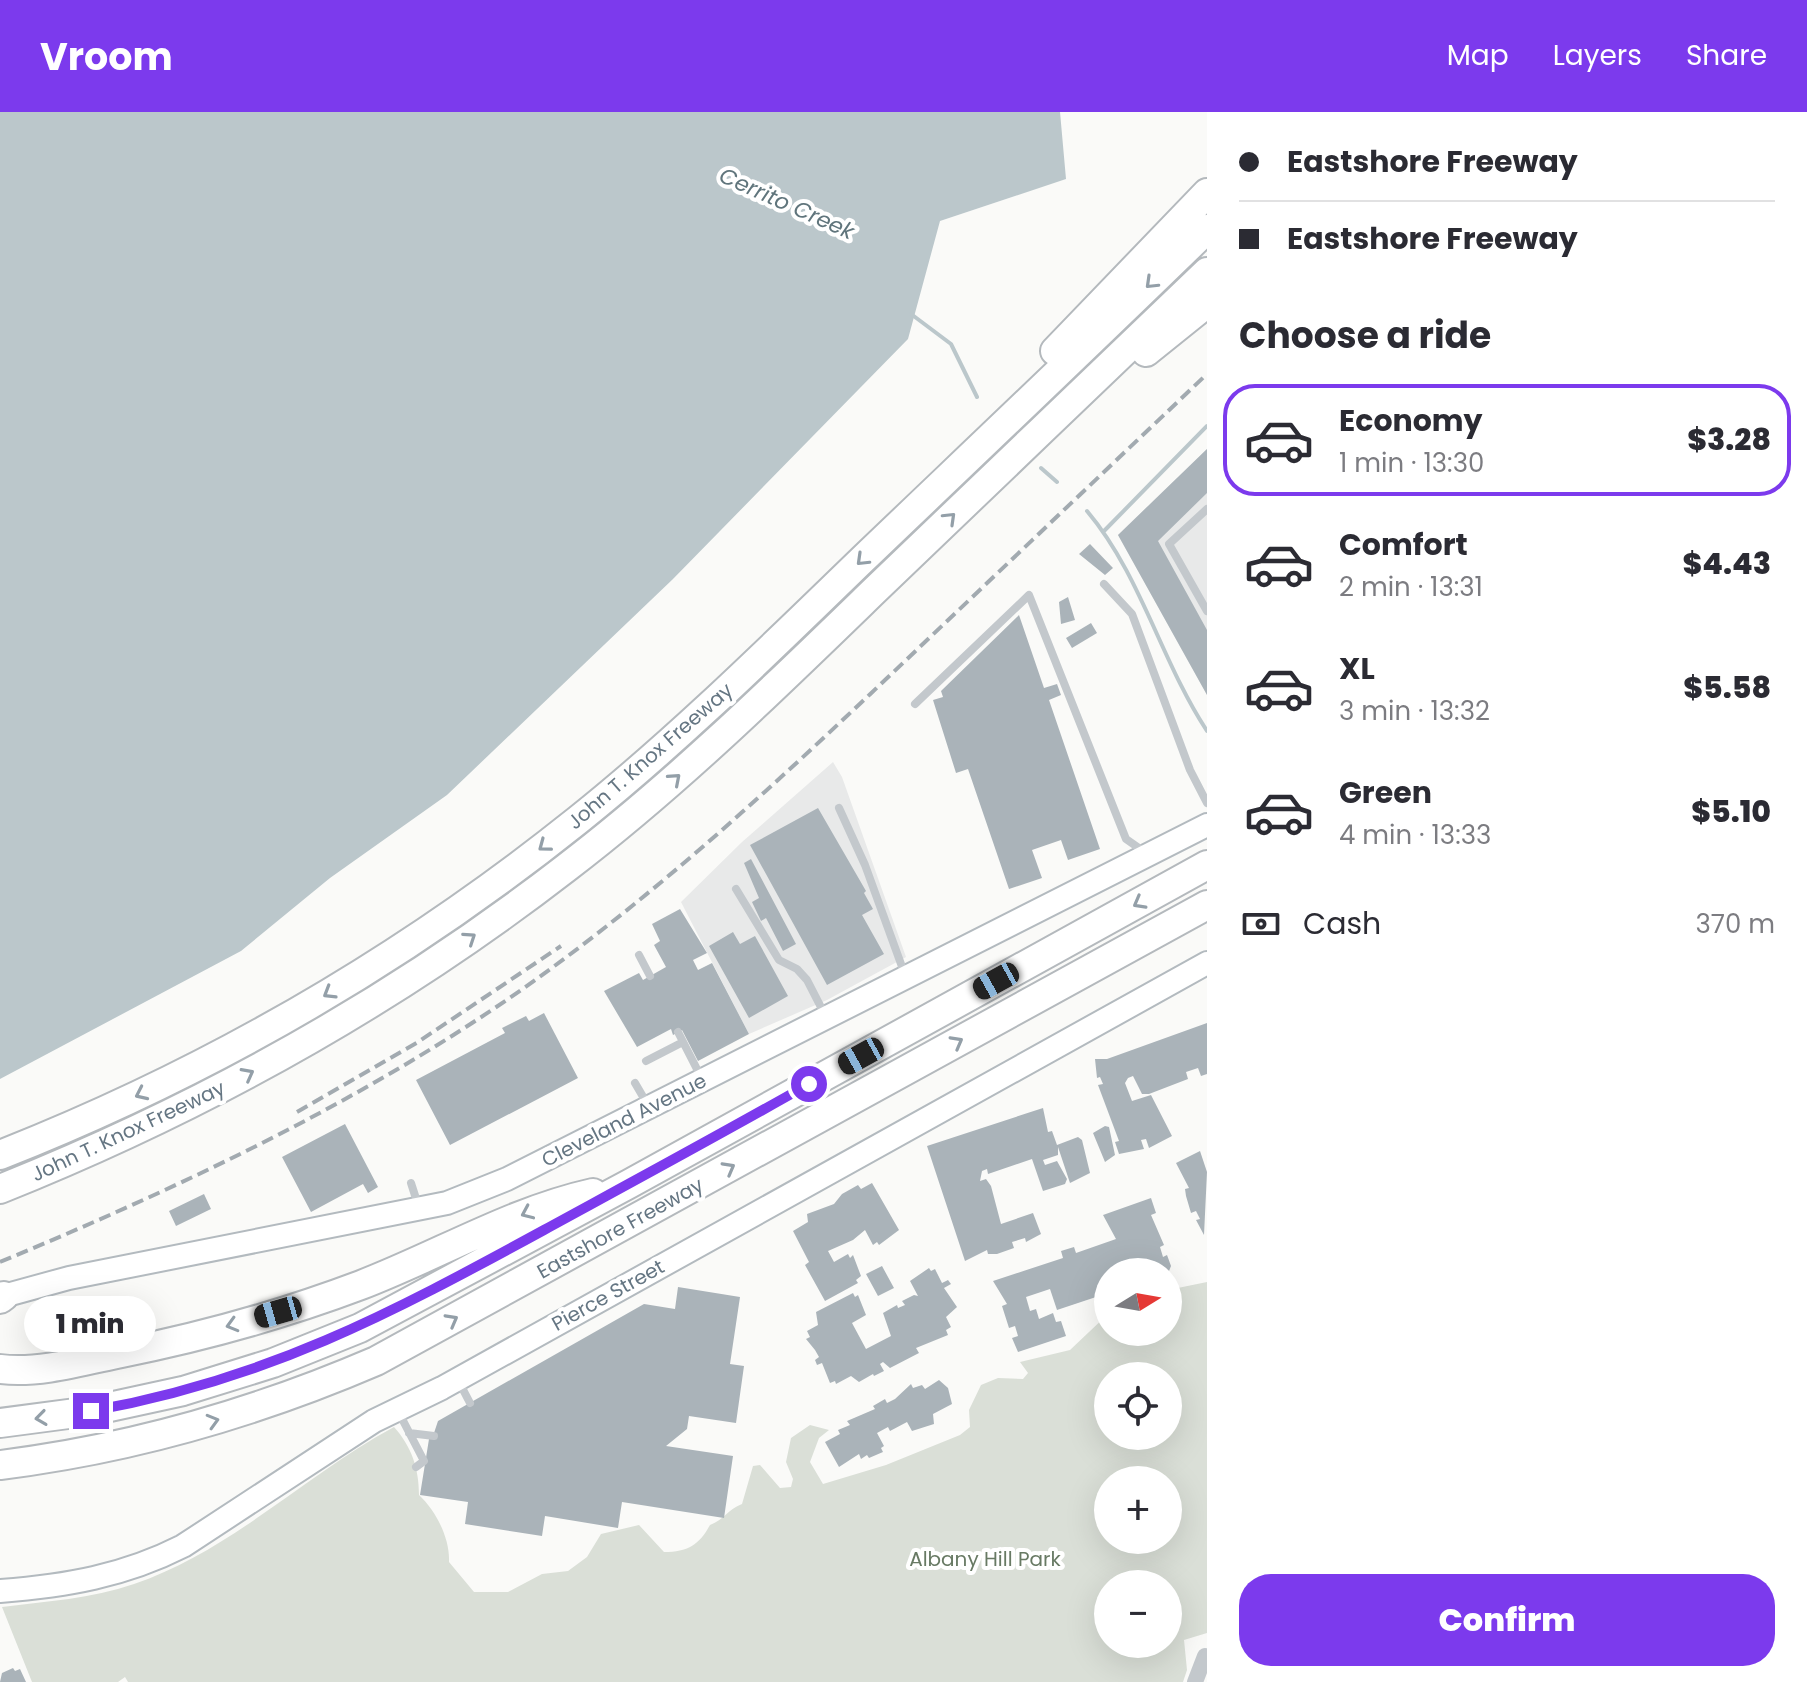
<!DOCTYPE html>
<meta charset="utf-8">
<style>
:root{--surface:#fff;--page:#f7f7f7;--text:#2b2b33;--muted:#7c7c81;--line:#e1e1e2;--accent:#7c3aed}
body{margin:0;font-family:Poppins,sans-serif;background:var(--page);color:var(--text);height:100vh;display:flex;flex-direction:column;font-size:30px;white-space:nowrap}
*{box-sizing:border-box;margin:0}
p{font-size:26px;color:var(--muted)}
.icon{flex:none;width:44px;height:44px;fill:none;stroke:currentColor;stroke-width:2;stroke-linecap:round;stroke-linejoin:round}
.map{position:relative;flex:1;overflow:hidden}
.details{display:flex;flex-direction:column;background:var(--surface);width:600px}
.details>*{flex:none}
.top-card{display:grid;align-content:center;height:176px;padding:0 32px;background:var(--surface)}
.needle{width:52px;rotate:79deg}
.controls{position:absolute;left:1094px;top:1146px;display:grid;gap:16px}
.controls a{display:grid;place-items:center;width:88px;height:88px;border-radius:50%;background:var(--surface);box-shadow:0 8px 32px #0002;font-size:40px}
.end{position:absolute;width:36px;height:36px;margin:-18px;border:10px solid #7c3aed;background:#fff;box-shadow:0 0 0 4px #fff}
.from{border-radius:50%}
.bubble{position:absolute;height:56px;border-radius:28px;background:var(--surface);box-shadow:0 8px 32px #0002;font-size:26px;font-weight:800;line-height:56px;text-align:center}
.car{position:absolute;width:24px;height:48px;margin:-24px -12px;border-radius:10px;box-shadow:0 0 6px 2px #0007;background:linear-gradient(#222 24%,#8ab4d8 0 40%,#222 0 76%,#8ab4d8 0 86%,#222 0)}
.top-card b{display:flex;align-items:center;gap:28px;height:76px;font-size:30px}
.top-card b+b{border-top:2px solid var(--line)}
.top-card i{width:20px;height:20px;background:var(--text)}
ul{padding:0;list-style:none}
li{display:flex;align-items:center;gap:24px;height:112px;margin:0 16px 12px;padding:0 16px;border:4px solid transparent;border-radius:32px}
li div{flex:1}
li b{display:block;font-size:30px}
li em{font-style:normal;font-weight:800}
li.selected{border-color:var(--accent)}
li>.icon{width:72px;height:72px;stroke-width:1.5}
h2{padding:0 32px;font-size:36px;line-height:96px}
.pay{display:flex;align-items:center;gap:20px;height:88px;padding:0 32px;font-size:30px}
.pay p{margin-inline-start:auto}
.cta{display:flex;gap:16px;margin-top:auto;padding:16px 32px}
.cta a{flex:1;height:92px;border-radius:32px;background:var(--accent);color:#fff;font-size:32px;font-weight:800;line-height:92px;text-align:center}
header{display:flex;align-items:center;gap:48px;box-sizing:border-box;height:112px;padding:0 40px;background:var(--accent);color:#fff}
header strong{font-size:38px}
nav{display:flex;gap:44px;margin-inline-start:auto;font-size:28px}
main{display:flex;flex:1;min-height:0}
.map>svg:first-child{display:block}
</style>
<header>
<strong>Vroom</strong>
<nav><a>Map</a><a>Layers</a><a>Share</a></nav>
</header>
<main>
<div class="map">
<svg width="1207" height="1570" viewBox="0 0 1207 1570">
<rect width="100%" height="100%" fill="#fafaf8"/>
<!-- built -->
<path fill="#e8e9e9" d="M1207 337V583L1118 423Z
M833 650 842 665 906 845 827 888 749 922 681 790 742 730Z"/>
<!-- green -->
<path fill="#dadfd7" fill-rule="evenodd" d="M1207 1170V1521L1184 1528 1187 1558 1183 1570H128L125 1565 118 1570H32L2 1495C47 1489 91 1487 134 1472 231 1439 305 1363 394 1315 412 1335 419 1357 419 1383 436 1399 450 1426 449 1450L474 1480H508L542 1462 568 1459 587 1445 601 1422 639 1413 664 1440C688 1440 699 1433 710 1413 724 1408 728 1397 742 1392L753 1354 760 1353 780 1376 791 1375 793 1367 786 1350 791 1326 810 1313 829 1318 819 1326 810 1350 823 1372 886 1353 960 1323 970 1315 969 1298 981 1273 998 1266 1023 1267 1028 1261 1020 1250 1070 1238 1108 1202V1220H1168V1178ZM1108 1264H1168V1324H1108ZM1108 1368H1168V1428H1108ZM1108 1472H1168V1532H1108Z"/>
<!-- water -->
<path fill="#bbc7cb" d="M0 0H1060L1066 67 940 109 908 227 673 467 447 683 330 766 241 839 0 967Z"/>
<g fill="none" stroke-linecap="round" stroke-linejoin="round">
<!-- stream -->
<path stroke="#bbc7cb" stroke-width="4" d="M911 202 951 232 977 285
M1041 356 1057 370
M1087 399C1141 463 1161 549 1207 619
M1104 419 1207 314"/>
</g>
<!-- building -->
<path fill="#aab3b9" d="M1207 337V381L1158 429 1207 518V583L1118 423Z
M1090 432 1113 456 1105 463 1079 442Z
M1068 485 1075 508 1061 512 1059 490Z
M1019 503 1044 576 1057 572 1061 583 1049 588 1100 737 1068 748 1061 728 1032 738 1042 766 1009 777 968 657 956 661 933 588 943 585 941 579Z
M1091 511 1097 521 1072 536 1066 526Z
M818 696 866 779 864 781 873 797 862 803 884 842 827 873 750 733Z
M751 747 796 832 783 839 766 806 761 809 752 790 759 786 744 751Z
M680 797 707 841 693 848 698 858 712 851 749 922 698 949 682 918 673 923 671 917 637 935 604 879 639 861 643 868 666 855 654 833 660 829 652 812Z
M733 820 740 832 755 824 788 884 749 906 709 834Z
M544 901 578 966 450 1033 416 968 505 921 502 916 526 904 529 909Z
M1207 911V962L1201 964 1198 956 1186 960 1188 967 1149 982H1142L1133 964 1128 966 1125 971 1132 989 1151 983 1172 1024 1149 1036 1146 1027 1141 1028 1144 1037 1119 1042 1115 1030 1119 1029 1098 973 1103 972 1100 965 1097 966 1095 947H1107Z
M1043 996 1048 1020 1052 1019 1057 1033 1078 1025 1082 1028 1090 1061 1070 1071 1058 1035V1043L1043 1048 1045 1053 1057 1049 1067 1067 1065 1072 1043 1079 1032 1047 988 1062 987 1057 982 1059 980 1069 986 1067 991 1074 1001 1112 1033 1101 1041 1122 1026 1130 1025 1126 1012 1130 1014 1136 997 1142H988L987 1138 965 1149 927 1034Z
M345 1012 378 1075 368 1081 363 1072 311 1100 282 1045Z
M1105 1014 1109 1015 1115 1043 1105 1050 1093 1021Z
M1200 1039 1207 1060 1204 1123 1196 1108 1200 1107 1196 1099 1191 1101 1186 1084 1185 1077 1189 1076 1176 1051Z
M872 1071 899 1118 879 1133 877 1130 873 1133 865 1118 853 1128 828 1139 834 1150 848 1142 850 1146 853 1143 861 1164 856 1168 858 1171 825 1189 805 1153 809 1150 793 1119 808 1110 807 1102 834 1092 842 1082 858 1073 861 1077Z
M204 1082 211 1097 176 1114 169 1099Z
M1151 1086 1156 1101 1151 1103 1164 1133 1160 1135 1163 1145 1167 1143 1171 1154 1169 1159 1108 1160V1181L1057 1198 1050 1177 1026 1185 1030 1199 1036 1197 1039 1207 1053 1201 1056 1210 1061 1209 1066 1224 1018 1240 1012 1226 1018 1224 1015 1214 1009 1216 1002 1194 1007 1192 993 1169 1063 1146 1061 1139 1074 1135 1076 1141 1116 1127 1103 1103Z
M882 1154 894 1176 878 1184 866 1162Z
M929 1156 931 1159 935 1157 942 1171 948 1168 951 1172 944 1176 957 1195 946 1205 951 1215 946 1218 948 1223 916 1236 919 1241 890 1256 883 1250 880 1252 884 1259 874 1264 873 1262 859 1270 851 1264 836 1272 835 1269 830 1271 822 1251 817 1253 815 1248 819 1245 815 1238 806 1227 810 1225 807 1219 818 1213 816 1200 853 1181 855 1185 858 1183 866 1203 852 1211 866 1237 891 1224 883 1201 897 1193 898 1196 905 1193 902 1189 914 1183 918 1184 910 1169Z
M678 1175 740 1185 730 1252 744 1254 736 1311 689 1304 687 1317 666 1334 733 1344 724 1406 622 1390 618 1416 545 1404 542 1424 465 1412 468 1390 420 1383 429 1327H432L438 1309 644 1192 675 1197Z
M939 1268 948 1276 952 1292 933 1302 934 1312 912 1319 907 1310 890 1319 888 1315 877 1321 884 1334 881 1336 883 1340 869 1346 867 1343 861 1347 859 1342 839 1355 825 1330 840 1322 838 1318 850 1313 847 1309 875 1297 873 1294 885 1287 887 1291 895 1287 911 1272 913 1276 922 1273 925 1277Z
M13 1556 15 1559 20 1557 26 1570H0L2 1561Z"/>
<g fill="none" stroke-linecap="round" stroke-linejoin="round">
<defs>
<path id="secondary" d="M0 1185 69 1166 447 1091 507 1067 1207 713
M0 1479C66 1474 124 1464 183 1434L374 1309 442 1276 1207 851"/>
<path id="highway" d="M1055 239 1207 81
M1146 240 1207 191
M0 1043C208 961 403 848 578 708 678 628 770 537 862 448 977 338 1093 228 1207 117
M0 1077C202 996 393 890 566 756 676 672 775 575 874 479 985 373 1096 266 1207 160
M0 1187 4 1184
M0 1257C38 1262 83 1249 121 1241 201 1225 284 1202 361 1173 439 1143 512 1099 593 1081
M0 1311 91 1299 183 1279 273 1251 360 1216 629 1072 1207 753
M0 1353C130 1337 255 1301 376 1249L1207 793"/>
</defs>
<!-- secondary casing -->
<use href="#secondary" stroke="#b3babf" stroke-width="26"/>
<!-- highway casing -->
<use href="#highway" stroke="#b4b9bd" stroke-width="32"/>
<!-- lane -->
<path stroke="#c3c8cc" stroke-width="8" d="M1207 397 1169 432 1207 499
M1104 472 1132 502 1190 658 1207 691
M915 592 1029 483 1126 727 1146 741
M839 696 865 753 905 863
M736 777 779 848 797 857 807 868 825 903
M639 843 650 864
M678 920 701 965
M646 949 683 930
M635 971 649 995
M411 1071 419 1096
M458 1268 470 1291
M398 1299 424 1349 416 1355
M409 1321 434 1324"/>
<!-- street -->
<path stroke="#c3c8cc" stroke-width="16" d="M1195 1570 1205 1544"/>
<!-- secondary -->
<use href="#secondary" stroke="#fff" stroke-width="22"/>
<!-- highway -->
<use href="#highway" stroke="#fff" stroke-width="28"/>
<!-- rail -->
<path stroke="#a2aab0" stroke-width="4" stroke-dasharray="12 6" stroke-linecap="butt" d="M297 1000 418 930 561 834
M0 1150C183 1074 361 990 524 876 661 779 783 665 904 550 1005 454 1106 358 1207 262"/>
</g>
<!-- one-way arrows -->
<defs><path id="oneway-chevron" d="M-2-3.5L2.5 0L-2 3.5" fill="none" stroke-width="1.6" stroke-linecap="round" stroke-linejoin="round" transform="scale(2)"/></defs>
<g stroke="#939fa8">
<use href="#oneway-chevron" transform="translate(1151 171) rotate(136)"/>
<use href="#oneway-chevron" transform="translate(950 406) rotate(-44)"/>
<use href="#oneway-chevron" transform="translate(862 448) rotate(136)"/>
<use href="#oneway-chevron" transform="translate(675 667) rotate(-41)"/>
<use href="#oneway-chevron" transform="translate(544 734) rotate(143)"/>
<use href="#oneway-chevron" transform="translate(1139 791) rotate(151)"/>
<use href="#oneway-chevron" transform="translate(470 826) rotate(-34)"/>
<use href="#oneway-chevron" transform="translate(329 881) rotate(149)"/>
<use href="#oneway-chevron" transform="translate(957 930) rotate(-29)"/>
<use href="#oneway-chevron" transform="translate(248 962) rotate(-28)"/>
<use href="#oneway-chevron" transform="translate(141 982) rotate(155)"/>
<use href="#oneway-chevron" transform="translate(729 1056) rotate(-29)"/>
<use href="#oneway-chevron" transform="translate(527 1101) rotate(156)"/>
<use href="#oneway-chevron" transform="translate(452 1208) rotate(-29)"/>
<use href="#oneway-chevron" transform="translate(232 1213) rotate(164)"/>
<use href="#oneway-chevron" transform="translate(41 1306) rotate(172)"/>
<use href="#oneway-chevron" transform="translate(213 1309) rotate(-16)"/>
</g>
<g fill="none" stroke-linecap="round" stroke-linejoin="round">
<!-- route -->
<path stroke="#7c3aed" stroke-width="10" d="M91 1299C266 1268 390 1202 544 1118 632 1070 721 1022 809 972"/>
</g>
<g text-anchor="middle" stroke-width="8" stroke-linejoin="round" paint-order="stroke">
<!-- street labels -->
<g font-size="20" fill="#657683" stroke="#fff">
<text transform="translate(650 644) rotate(-41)" y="7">John T. Knox Freeway</text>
<text transform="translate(624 1008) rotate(-27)" y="7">Cleveland Avenue</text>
<text transform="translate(128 1019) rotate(-25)" y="7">John T. Knox Freeway</text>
<text transform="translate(620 1116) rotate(-29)" y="7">Eastshore Freeway</text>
<text transform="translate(608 1183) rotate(-29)" y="7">Pierce Street</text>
</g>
<!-- park labels -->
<g font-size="20" fill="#687a64" stroke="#fff">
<text x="985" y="1454">Albany Hill Park</text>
</g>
<!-- water labels -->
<g font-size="22" font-style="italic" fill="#60757c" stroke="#fff">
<text transform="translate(787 91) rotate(24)" y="8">Cerrito Creek</text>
</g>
</g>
</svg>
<div class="controls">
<a><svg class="needle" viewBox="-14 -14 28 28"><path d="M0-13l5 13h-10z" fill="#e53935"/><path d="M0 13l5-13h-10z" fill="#7c7c81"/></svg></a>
<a><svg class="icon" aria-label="locate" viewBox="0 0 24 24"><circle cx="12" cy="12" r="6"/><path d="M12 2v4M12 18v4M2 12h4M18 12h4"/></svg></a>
<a>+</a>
<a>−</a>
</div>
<i class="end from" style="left:809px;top:972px"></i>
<i class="end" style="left:91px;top:1299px"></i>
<div class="bubble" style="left:24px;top:1184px;width:132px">1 min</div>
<i class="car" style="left:996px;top:869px;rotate:241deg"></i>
<i class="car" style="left:861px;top:944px;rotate:241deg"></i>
<i class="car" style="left:278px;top:1200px;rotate:254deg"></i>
</div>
<section class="details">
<div class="top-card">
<b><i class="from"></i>Eastshore Freeway</b>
<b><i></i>Eastshore Freeway</b>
</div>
<h2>Choose a ride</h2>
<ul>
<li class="selected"><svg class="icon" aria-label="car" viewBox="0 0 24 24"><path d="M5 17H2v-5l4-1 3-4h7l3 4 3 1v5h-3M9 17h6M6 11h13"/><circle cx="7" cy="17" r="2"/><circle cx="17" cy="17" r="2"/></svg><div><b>Economy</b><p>1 min · 13:30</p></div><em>$3.28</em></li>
<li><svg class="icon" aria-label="car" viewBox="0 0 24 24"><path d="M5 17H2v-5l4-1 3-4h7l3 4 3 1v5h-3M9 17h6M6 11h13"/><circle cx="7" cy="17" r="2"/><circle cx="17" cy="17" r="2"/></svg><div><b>Comfort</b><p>2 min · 13:31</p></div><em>$4.43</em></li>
<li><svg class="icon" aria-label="car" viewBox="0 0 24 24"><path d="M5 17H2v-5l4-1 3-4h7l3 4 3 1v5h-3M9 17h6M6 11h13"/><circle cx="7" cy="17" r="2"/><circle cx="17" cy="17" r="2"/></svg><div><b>XL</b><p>3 min · 13:32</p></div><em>$5.58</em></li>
<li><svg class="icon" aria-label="car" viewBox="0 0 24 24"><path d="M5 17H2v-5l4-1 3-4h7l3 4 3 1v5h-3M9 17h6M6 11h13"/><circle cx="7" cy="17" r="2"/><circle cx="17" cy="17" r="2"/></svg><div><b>Green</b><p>4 min · 13:33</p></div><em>$5.10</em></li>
</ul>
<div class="pay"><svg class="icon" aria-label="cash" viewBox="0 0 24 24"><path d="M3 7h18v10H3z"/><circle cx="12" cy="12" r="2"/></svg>Cash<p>370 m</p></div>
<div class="cta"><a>Confirm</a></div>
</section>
</main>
